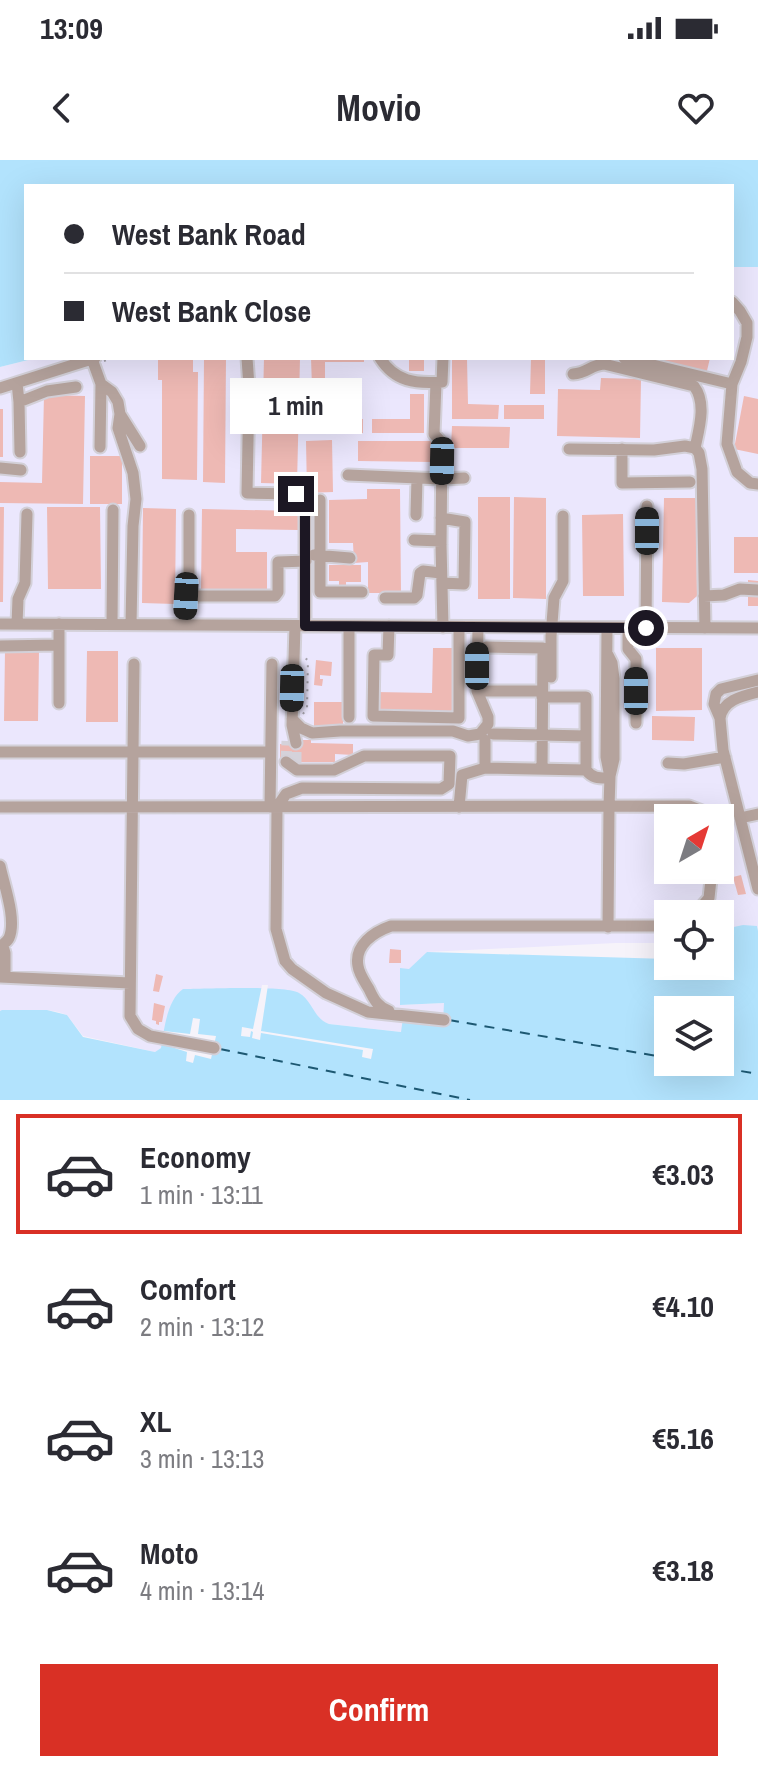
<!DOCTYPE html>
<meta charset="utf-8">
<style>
:root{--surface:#fff;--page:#f7f7f7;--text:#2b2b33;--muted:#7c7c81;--line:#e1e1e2;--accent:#d93025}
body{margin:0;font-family:"Archivo Narrow",sans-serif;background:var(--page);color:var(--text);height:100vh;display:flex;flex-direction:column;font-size:30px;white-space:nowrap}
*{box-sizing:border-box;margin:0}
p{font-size:26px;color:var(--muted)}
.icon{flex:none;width:44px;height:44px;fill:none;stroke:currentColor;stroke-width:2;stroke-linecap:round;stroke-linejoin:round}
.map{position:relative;height:940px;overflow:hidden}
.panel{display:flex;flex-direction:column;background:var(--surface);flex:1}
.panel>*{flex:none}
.hud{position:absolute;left:24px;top:24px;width:710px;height:176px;border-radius:0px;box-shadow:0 8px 32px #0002;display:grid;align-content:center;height:176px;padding:0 40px;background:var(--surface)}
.needle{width:52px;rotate:39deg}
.buttons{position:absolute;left:654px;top:644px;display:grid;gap:16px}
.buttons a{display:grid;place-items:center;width:80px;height:80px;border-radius:0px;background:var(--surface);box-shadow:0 8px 32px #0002;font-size:40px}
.end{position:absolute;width:36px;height:36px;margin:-18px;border:10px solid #1c1723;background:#fff;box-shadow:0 0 0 4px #fff}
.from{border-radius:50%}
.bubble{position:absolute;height:56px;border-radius:0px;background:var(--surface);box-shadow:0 8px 32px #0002;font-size:26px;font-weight:800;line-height:56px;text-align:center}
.car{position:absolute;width:24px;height:48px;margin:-24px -12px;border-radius:10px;box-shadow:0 0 6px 2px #0007;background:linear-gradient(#222 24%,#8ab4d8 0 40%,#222 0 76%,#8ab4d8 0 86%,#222 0)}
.hud b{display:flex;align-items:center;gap:28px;height:76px;font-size:30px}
.hud b+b{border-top:2px solid var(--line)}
.hud i{width:20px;height:20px;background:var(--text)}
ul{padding:14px 0 0;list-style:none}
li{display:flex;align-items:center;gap:24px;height:120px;margin:0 16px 12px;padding:0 24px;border:4px solid transparent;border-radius:0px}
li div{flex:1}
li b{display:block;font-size:30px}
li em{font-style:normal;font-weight:800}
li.selected{border-color:var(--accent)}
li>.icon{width:72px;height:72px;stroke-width:1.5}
.cta{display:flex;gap:16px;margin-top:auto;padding:16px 40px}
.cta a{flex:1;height:92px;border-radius:0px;background:var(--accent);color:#fff;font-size:32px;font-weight:800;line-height:92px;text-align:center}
.status{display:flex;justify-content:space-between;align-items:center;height:56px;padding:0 40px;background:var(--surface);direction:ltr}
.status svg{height:22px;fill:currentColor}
header{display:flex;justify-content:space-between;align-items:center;height:104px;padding:0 40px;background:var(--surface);font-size:36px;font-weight:800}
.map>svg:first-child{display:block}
</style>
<div class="status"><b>13:09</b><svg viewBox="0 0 49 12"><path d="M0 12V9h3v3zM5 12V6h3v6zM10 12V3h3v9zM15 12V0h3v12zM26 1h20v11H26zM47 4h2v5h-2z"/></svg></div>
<header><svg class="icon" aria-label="back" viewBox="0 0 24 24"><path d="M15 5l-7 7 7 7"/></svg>Movio<svg class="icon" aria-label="heart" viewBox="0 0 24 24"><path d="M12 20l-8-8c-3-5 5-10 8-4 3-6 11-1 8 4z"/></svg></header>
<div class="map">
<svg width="758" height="940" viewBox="0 0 758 940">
<rect width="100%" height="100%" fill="#f6f3fa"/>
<!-- industrial -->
<path fill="#ebe7fd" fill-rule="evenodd" d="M732 106H758V771L757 766 729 768 720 772V754H668V783H616L427 792 400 845 445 843 443 863 403 859 402 872 329 864 323 862 315 853 162 884 161 888 155 892 83 876 67 855 58 852 47 850 0 851V207L36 198H732ZM668 658H720V710H668Z"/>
<!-- water -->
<path fill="#b2e3fd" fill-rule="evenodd" d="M0 0H758V107H732V26H26V198H36L0 207Z
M743 765 757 766 758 771V940H0V851L2 850H47L67 855 83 877 155 892 161 888C164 870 167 840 183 829 204 829 285 825 299 833 312 840 314 859 329 864L401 872 403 858 443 863 444 843 400 845V808L409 809 427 792 668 799V806H720V772L729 768ZM668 850H720V902H668Z"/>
<!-- pier -->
<path fill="#f6f3fa" d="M262 825H268L261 871 373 889 371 899 362 897 363 890 261 873 260 880 252 878 253 872 251 871 250 877 241 876 242 867 253 869Z
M193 858 200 859 198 874 216 876 211 899 195 895 193 903 186 901 187 892 162 884 164 871 190 874Z"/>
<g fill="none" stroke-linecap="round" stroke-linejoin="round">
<!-- ferry -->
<path stroke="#1d5872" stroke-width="2" stroke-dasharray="10 8" stroke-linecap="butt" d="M449 860 668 898
M220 889 470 940
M688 902 758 914"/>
</g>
<!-- building -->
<path fill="#eeb9b4" d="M204 198H226L225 323 203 322Z
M264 198H300L297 324 261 323Z
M311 198H364V202H325V227H312Z
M409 198H424V211H409Z
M531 198H545V234H530Z
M645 198H710L706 215Z
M158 199H193V212H198L197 320 162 319V220H158Z
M452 199H467L468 244 499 245 498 259H452Z
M601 218 641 219 640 278 557 276 558 229 600 230Z
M311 233H325V259H363V273H311Z
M410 234H424V273H372V259H410Z
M44 235 85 236 83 344 0 343V322L42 323Z
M744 236 758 239V294L734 289Z
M504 245H544V259H504Z
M0 249H3V297H0Z
M452 266 510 267 509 288H451Z
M332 280 333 332 307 333 306 281Z
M358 281H431V302L358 301Z
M90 296H122V344H90Z
M367 329H400L401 433H368V402L354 403 353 383H329V340L367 339Z
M478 337H510V439H478Z
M514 337 546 338V439L513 438Z
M664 338H696L697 436 689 443 662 442Z
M0 347H4L3 442H0Z
M47 347H100L101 429H48Z
M143 348 176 349 175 444 142 443Z
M202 349 298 351V370L236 369V392H267V430L201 429Z
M623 354 624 436H583L582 355Z
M734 377H758V413H734Z
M329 405H361V422H346V425H339V421H329Z
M748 420 758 421V446H748Z
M433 488H454L453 554 376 553V532L432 533Z
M656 488H702V550L656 551Z
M5 490H39L38 561H4Z
M87 491H118V562H86Z
M316 500 332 502 331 516 320 515V519H323L322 526 314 525Z
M314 542H343V567L314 566Z
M652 556 695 557 694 581 652 580Z
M301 580H311V583L353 584V595L335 594V602H280V584H301Z
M741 715 746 734 738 735 733 717Z
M390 789 401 790V803H389Z
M156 814 163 816 159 832 153 831Z
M154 843 165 846 162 862H159V865L156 864V861L152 860Z"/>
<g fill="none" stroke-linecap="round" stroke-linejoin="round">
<!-- minor-tunnel -->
<path stroke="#d5d2da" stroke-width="11" stroke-dasharray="11 5.5" stroke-linecap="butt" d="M286 602 287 581
M296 603V583"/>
<defs>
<path id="minor" d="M732 142 740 151 747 163V177L741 202 732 224 727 284 737 312 750 323 758 324
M247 198 249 227 247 333 296 334 303 336 305 344V466
M380 198C395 222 416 224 442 222L443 198
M624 198 732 224
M92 199 101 224 100 287
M573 214C588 213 590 205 604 204L694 226C707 243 699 269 695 288
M17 223 19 242 47 231 76 227
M436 223 434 274 442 283 441 385 443 467
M101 224 112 232 118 242 120 254 118 268 133 313 136 339 133 366 131 464
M0 228 95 198
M19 242 20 292
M120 254 140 286
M569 289 654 290 685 286 695 288 699 293 702 309 705 468
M622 289V323L690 322
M0 308 21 310
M348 315 442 319 464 318
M320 340V432H362
M416 355 417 318
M441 358 465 362 464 424 442 423
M414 380 441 381
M314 395 350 398
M186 436H275L278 432V402L306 401
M704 436 724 435 740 429 758 430
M385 438H414L417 435 420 413 423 411 441 413
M0 464 758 468
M17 464 18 439 25 423 27 354
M112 464 113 350
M185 465 186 436 189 425V355
M295 466 292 565 296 583
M349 466V557
M389 466 388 495H374L373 556 459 558V467
M607 468 606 597 609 612
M628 468V489L636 499V563
M646 468 647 346
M0 486 59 485
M486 487 543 488 542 609
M134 504 130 856 138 869 150 876 214 888
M551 517V476L554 438 563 421V356
M758 520 721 529 716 534 714 544 720 558 723 590 758 729
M487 531H542
M542 537H586V610
M59 543V464
M720 558C723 540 742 536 758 532
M292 559 301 568 312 573 340 571H453L468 576 480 574 488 564V557L477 531 478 467
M493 574 586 576
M0 592H270
M286 602 297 610H334L364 596H450L449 624 441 629 302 628 286 634 277 647 276 769 285 801 292 809 326 833 368 852 444 860
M668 603 684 604 725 597
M485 608V580
M0 647 689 646 702 651 709 658
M270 647 272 504
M459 647 462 615 485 608 586 610C593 619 600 618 610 618
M740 658 758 654
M0 706C4 725 17 760 9 778 7 782 3 784 0 787
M695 754 709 738 712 710
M608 767 609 647 610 616 614 599V519L612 503 608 495
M3 786 5 793V817
M0 817 130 823
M389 851C378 847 374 840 369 829 365 822 359 814 358 806 354 785 374 772 391 766H668"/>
</defs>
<!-- minor casing -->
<use href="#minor" stroke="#d3d0d8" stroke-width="15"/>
<!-- path -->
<path stroke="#a4a1aa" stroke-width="2" stroke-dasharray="2 6" stroke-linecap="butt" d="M104 201 113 198
M303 554 307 548 308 500 303 497"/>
<!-- minor -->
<use href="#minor" stroke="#b5a39d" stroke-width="11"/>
</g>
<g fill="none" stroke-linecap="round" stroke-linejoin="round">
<!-- route -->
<path stroke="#1c1723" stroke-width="10" d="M296 334 303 336 305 344V466L646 468"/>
</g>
</svg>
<div class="buttons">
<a><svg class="needle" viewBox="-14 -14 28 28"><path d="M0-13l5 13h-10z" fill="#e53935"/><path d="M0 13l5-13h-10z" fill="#7c7c81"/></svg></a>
<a><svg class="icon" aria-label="locate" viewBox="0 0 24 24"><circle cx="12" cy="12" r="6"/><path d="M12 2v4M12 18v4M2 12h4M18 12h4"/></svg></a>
<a><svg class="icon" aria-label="layers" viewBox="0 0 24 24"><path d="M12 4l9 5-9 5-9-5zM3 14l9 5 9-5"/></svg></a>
</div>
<i class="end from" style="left:646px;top:468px"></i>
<i class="end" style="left:296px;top:334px"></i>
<div class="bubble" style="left:230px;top:218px;width:132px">1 min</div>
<i class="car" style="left:442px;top:301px;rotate:181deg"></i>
<i class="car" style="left:647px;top:371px;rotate:0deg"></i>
<i class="car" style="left:186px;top:436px;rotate:183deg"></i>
<i class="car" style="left:477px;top:506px;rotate:0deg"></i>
<i class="car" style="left:292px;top:528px;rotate:181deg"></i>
<i class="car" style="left:636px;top:531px;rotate:0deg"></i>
<div class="hud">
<b><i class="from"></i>West Bank Road</b>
<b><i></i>West Bank Close</b>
</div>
</div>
<section class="panel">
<ul>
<li class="selected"><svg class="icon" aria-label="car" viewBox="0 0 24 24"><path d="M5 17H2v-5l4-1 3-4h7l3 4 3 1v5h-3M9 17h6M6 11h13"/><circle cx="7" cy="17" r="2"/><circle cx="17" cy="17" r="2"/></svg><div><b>Economy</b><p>1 min · 13:11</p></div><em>€3.03</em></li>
<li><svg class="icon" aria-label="car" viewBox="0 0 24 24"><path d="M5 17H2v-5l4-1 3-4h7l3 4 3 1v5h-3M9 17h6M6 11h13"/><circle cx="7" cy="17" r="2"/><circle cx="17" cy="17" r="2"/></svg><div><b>Comfort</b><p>2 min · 13:12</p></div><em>€4.10</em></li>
<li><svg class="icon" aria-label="car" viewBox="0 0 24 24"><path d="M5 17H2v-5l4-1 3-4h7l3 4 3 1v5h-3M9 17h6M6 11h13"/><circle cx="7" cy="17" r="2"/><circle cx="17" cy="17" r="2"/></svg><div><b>XL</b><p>3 min · 13:13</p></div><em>€5.16</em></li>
<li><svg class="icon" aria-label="car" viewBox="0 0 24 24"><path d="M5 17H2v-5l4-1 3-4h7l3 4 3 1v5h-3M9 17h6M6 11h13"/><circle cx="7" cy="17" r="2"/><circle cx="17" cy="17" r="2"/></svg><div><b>Moto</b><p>4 min · 13:14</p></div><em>€3.18</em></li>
</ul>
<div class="cta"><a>Confirm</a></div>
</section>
